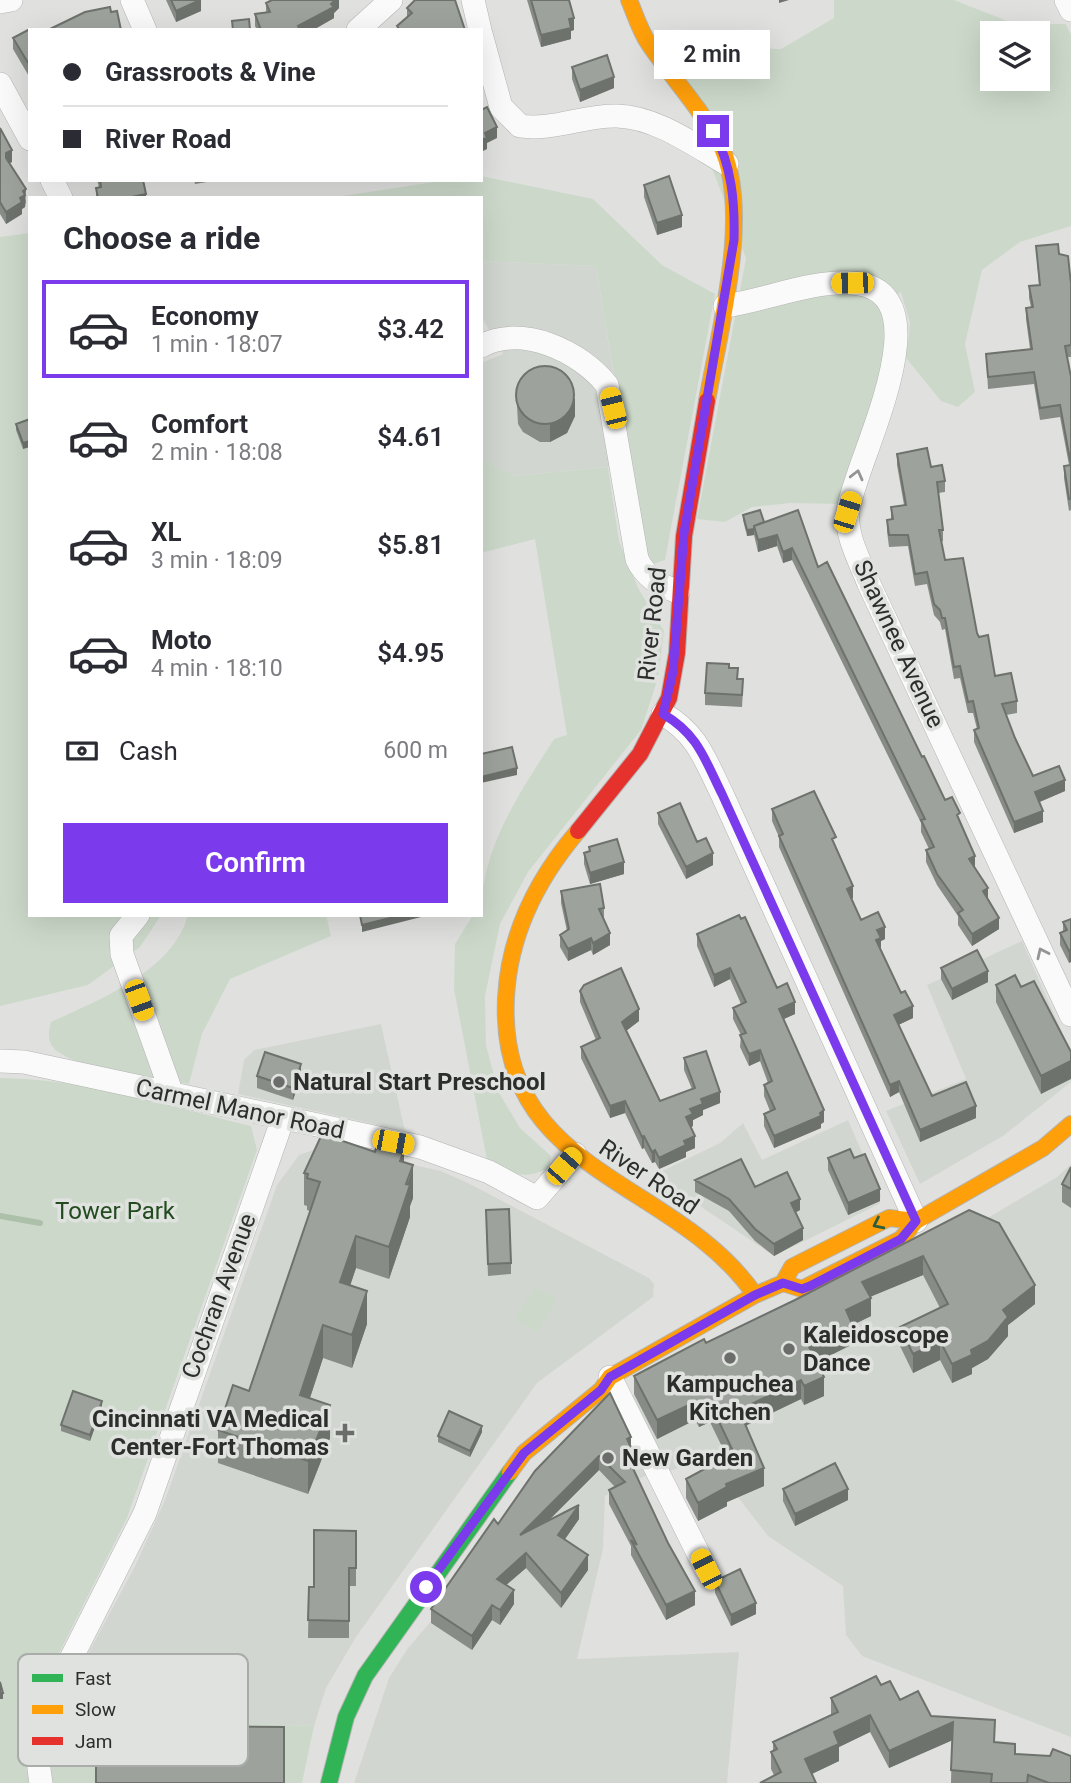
<!DOCTYPE html>
<meta charset="utf-8">
<style>
:root{--surface:#fff;--page:#f7f7f7;--text:#2b2b33;--muted:#7c7c81;--line:#e1e1e2;--accent:#7c3aed}
body{margin:0;font-family:Roboto,sans-serif;background:var(--page);color:var(--text);height:100vh;display:flex;flex-direction:column;font-size:26px;white-space:nowrap}
*{box-sizing:border-box;margin:0}
p{font-size:23px;color:var(--muted)}
.icon{flex:none;width:38px;height:38px;fill:none;stroke:currentColor;stroke-width:2;stroke-linecap:round;stroke-linejoin:round}
.map{position:relative;flex:1;overflow:hidden}
.sheet{position:absolute;left:28px;top:196px;width:455px;height:721px;display:flex;flex-direction:column;background:var(--surface);border-radius:0px;box-shadow:0 7px 28px #0002}
.sheet>*{flex:none}
.top-card{position:absolute;left:28px;top:28px;width:455px;height:154px;border-radius:0px;box-shadow:0 7px 28px #0002;display:grid;align-content:center;height:154px;padding:0 35px;background:var(--surface)}
.buttons{position:absolute;left:980px;top:21px;display:grid;gap:14px}
.buttons a{display:grid;place-items:center;width:70px;height:70px;border-radius:0px;background:var(--surface);box-shadow:0 7px 28px #0002;font-size:35px}
.end{position:absolute;width:32px;height:32px;margin:-16px;border:9px solid #7c3aed;background:#fff;box-shadow:0 0 0 4px #fff}
.from{border-radius:50%}
.bubble{position:absolute;height:49px;border-radius:0px;background:var(--surface);box-shadow:0 7px 28px #0002;font-size:23px;font-weight:600;line-height:49px;text-align:center}
.car{position:absolute;width:21px;height:42px;margin:-21px -10px;border-radius:9px;box-shadow:0 0 5px 2px #0007;background:linear-gradient(#f5c518 24%,#345 0 40%,#f5c518 0 76%,#345 0 86%,#f5c518 0)}
.top-card b{display:flex;align-items:center;gap:24px;height:66px;font-size:26px}
.top-card b+b{border-top:2px solid var(--line)}
.top-card i{width:18px;height:18px;background:var(--text)}
ul{padding:0;list-style:none}
li{display:flex;align-items:center;gap:21px;height:98px;margin:0 14px 10px;padding:0 21px;border:4px solid transparent;border-radius:0px}
li div{flex:1}
li b{display:block;font-size:26px}
li em{font-style:normal;font-weight:600}
li.current{border-color:var(--accent)}
li>.icon{width:63px;height:63px;stroke-width:1.5}
h2{padding:0 35px;font-size:32px;line-height:84px}
.pay{display:flex;align-items:center;gap:18px;height:77px;padding:0 35px;font-size:26px}
.pay p{margin-inline-start:auto}
.cta{display:flex;gap:14px;margin-top:auto;padding:14px 35px}
.cta a{flex:1;height:80px;border-radius:0px;background:var(--accent);color:#fff;font-size:28px;font-weight:600;line-height:80px;text-align:center}
.map>svg:first-child{display:block}
</style>
<div class="map">
<svg width="1071" height="1783" viewBox="0 0 1071 1783">
<rect width="100%" height="100%" fill="#e0e1df"/>
<!-- built -->
<path fill="#d1d7d0" d="M481 261 596 266 628 465 514 476 481 459V363L503 354 481 316Z
M1022 941 1071 1053V1082L1003 1136 920 1184 886 1111 966 1079 927 985Z
M381 1024 405 1131 238 1094 244 1060 254 1050Z
M848 1120 881 1196 879 1204 774 1256 654 1175 720 1143 743 1123 762 1160Z
M325 1146 441 1171 466 1182 649 1278 654 1284 653 1297 537 1383 356 1637 326 1688 314 1726 60 1718 83 1663 135 1566 165 1500 277 1185 299 1155Z
M1071 1164V1737L862 1656 846 1635 843 1586 768 1536 707 1457 665 1473 629 1397 969 1229 1057 1177Z
M617 1405 651 1473 605 1496 603 1549 577 1659 739 1652 727 1783H354L389 1678 408 1648Z"/>
<!-- green -->
<path fill="#ccd9ca" fill-rule="evenodd" d="M834 0H954L1015 24H1066L1071 35V226L1020 242 982 270 965 344 975 392 958 407 941 401 906 358 910 323 901 292 883 306 887 360 838 504 790 503 752 507 725 522 697 519 746 258 666 46 781 49 834 18ZM992 33H1038V79H992Z
M481 176 593 199 662 265 715 294 665 560 650 565 642 547 596 266 481 261V198H330L447 180H481Z
M30 233V915H161L140 947 88 985 0 1006V237Z
M481 459 515 476 608 467 619 541 638 588 664 631 658 678 641 730 528 872 500 924 485 996 486 1045 498 1091 520 1128 551 1156 549 1168C521 1181 514 1174 487 1160L454 989 455 944 473 915H481C481 848 519 794 554 739L567 735 535 539 481 553Z
M188 915H326L331 936 230 979 202 1034 189 1084C156 1078 82 1071 57 1051 47 1044 48 1032 51 1022 99 1000 173 971 188 915Z
M0 1078C85 1079 169 1106 251 1126L257 1150 127 1518 30 1711 60 1718 314 1726 302 1783H0Z
M535 1287 557 1299 537 1332 514 1320Z"/>
<g fill="none" stroke-linecap="round" stroke-linejoin="round">
<!-- stream -->
<path stroke="#adc0aa" stroke-width="6" d="M0 1216 40 1223"/>
<defs>
<path id="street" d="M132 0 145 30
M473 0 480 30
M1066 0 1071 10
M0 2 11 0
M358 30 391 0
M481 34 501 107 520 126C553 131 584 115 617 116 656 117 694 145 727 164
M0 84 30 139
M52 180 61 198
M725 306C767 300 808 281 851 283 951 288 854 462 848 511 845 535 860 561 868 582L1071 1015
M481 346C522 324 580 351 607 385L637 559C645 577 660 585 678 592
M663 714C698 734 705 760 722 794L916 1221
M138 915 121 936 122 954 172 1094
M0 1061 24 1062 420 1147 489 1172 537 1198 575 1154
M610 1377 706 1569
M41 1783C36 1754 37 1734 47 1706L145 1513 283 1118"/>
<path id="fast" d="M329 1783 346 1717 365 1676 510 1472"/>
<path id="slow" d="M629 0C635 14 640 31 649 44 672 78 700 107 720 144 753 209 719 332 707 401
M578 831C538 878 509 935 506 998 497 1175 676 1179 755 1295
M783 1283 802 1289 901 1239 916 1221 1043 1148 1071 1124
M510 1472 524 1453 601 1390 610 1377 755 1295 783 1283 792 1267 889 1218 916 1221"/>
<path id="jam" d="M578 831 640 754 669 698 677 653 684 536 707 401"/>
</defs>
<!-- street casing -->
<use href="#street" stroke="#b3b4b2" stroke-width="24"/>
<!-- fast casing -->
<use href="#fast" stroke="#b3b4b2" stroke-width="18"/>
<!-- slow casing -->
<use href="#slow" stroke="#b3b4b2" stroke-width="18"/>
<!-- jam casing -->
<use href="#jam" stroke="#b3b4b2" stroke-width="18"/>
<!-- street -->
<use href="#street" stroke="#fafafa" stroke-width="23"/>
<!-- fast -->
<use href="#fast" stroke="#30b455" stroke-width="16"/>
<!-- slow -->
<use href="#slow" stroke="#ff9f0a" stroke-width="16"/>
<!-- jam -->
<use href="#jam" stroke="#e5322d" stroke-width="16"/>
</g>
<!-- wall -->
<path fill="#878c86" d="M166 0H201V11L176 22Z
M339 0V8L334 13V18L313 30H257L255 26V14L266 13V3Z
M527 0H569L574 30 571 31V39L541 47Z
M407 8 465 30H397V26L407 18Z
M30 32V78L13 49V38Z
M572 67 614 88 580 102 572 79Z
M0 128 12 162 9 163 26 201 25 207 22 209V214L6 224 0 214Z
M97 180H143L146 198H96V188L99 187Z
M194 180H219L195 184Z
M644 185 682 227 657 235 644 197Z
M1036 246 1059 254 1071 284V357H1067L1071 377V510L1069 511 1064 478V466L1069 465 1060 417 1040 420 1034 384 988 389 986 354 1030 349 1026 319V308L1031 307 1029 298V286L1039 285Z
M516 387 575 416 567 433 550 442H540L523 432 518 424Z
M30 419 23 449 16 430V424Z
M897 454 931 467 945 481V492L938 493 943 530V541L941 542 945 560 995 676 1017 701V713L1006 715 1015 738 1033 776 1065 791 1039 802 1043 822 1014 833 974 742V730L977 729 973 713H968L960 678 954 679 945 629 942 630 940 622 934 615 927 584 915 586 908 546 889 547 887 531V520L891 519V507L904 505 897 465Z
M743 515 764 522 818 567 945 800 960 821 975 867 999 929 972 946 958 925V916L937 885 926 862V850L929 849 921 832V823L792 560 783 563 777 546 758 552 754 535 747 536 743 520Z
M729 668 743 691 742 707 705 705V693Z
M772 809 836 848 853 898 852 899 861 920 885 939 881 941V949L913 1018 898 1025 932 1096 976 1118 920 1142 899 1092 890 1097 779 847V837L772 821Z
M658 813 697 842 713 865 686 879 658 824Z
M589 847 624 874 590 884 584 864V853L589 851Z
M561 891 604 908V920L610 945 593 955 591 950 568 961 560 947V935L567 931 561 903Z
M1071 919 1069 963 1060 945V933L1063 931V922Z
M697 934 777 988 795 1014 784 1019 824 1122 821 1124V1128L774 1148 764 1126V1114L770 1111 764 1096V1085L768 1083 760 1061 749 1066 740 1047 741 1035 733 1019V1008L741 1004 730 979 714 987 697 946Z
M941 968 988 982 952 1000 941 979Z
M996 985 1021 987 1071 1052 1041 1094 996 1002Z
M580 991 639 1021 626 1031 660 1101 692 1089 684 1070V1058L720 1103 703 1110V1115L693 1120V1126L691 1127 695 1148 686 1152V1157L659 1169 655 1162 652 1163 644 1148 642 1149 625 1113 610 1118 581 1058V1047L596 1040 580 1002Z
M257 1076H301L293 1100 257 1088Z
M828 1158H854L880 1201 848 1215 828 1170Z
M404 1162 413 1198 410 1206V1217L389 1279 356 1268 350 1286 367 1324 352 1368 323 1358 310 1398 330 1438 308 1494 218 1463V1430L249 1391 310 1211 307 1210V1206L304 1205V1173Z
M1071 1167V1208L1062 1202V1184Z
M695 1180 755 1187 800 1210 795 1212 803 1240 774 1256 755 1241 729 1211 695 1192Z
M969 1210 1035 1304 1008 1325V1336L988 1359 972 1368V1374L952 1383 940 1360 913 1373 900 1346V1327L940 1308 923 1275 870 1297 871 1316 853 1325V1344L817 1362 824 1396 804 1405 801 1399 746 1425 764 1486 727 1502V1506L698 1521 686 1498V1479L727 1457 710 1422 699 1427 695 1420 657 1439 634 1394V1376L795 1300Z
M486 1222 511 1263V1274L488 1276Z
M102 1407 90 1441 61 1431V1425Z
M482 1432 470 1457 438 1442V1436Z
M631 1448 634 1471 695 1605 666 1620 631 1555V1546L609 1504V1490L615 1487 599 1470 549 1520 579 1519 565 1539 588 1570 561 1608 526 1568 506 1585 514 1604 500 1625 492 1620 472 1650 431 1623V1609L498 1524 535 1471Z
M783 1489 848 1500 795 1526 783 1501Z
M356 1531V1586H349V1638H308L309 1587H314Z
M715 1581 756 1614 731 1626 715 1593Z
M881 1685 900 1700 931 1716 995 1743 1071 1783H951L952 1740 889 1768 870 1732 839 1747V1761L812 1774 774 1775 771 1769V1752L773 1751V1742L831 1715V1698Z"/>
<!-- shaded-wall -->
<path fill="#6e726d" d="M201 0V11L176 22V11Z
M335 0H339V8L334 13V18L313 30H298V26L331 4Z
M779 0H789L779 3Z
M574 18V30L571 31V39L541 47V35L569 19Z
M614 77V88L580 102V90Z
M497 127V138L487 143V149L481 152V140L485 133Z
M12 150V162L6 165V153Z
M26 189 25 207 22 209V214L6 224V212L20 198 23 191Z
M146 194V198H127Z
M682 215V227L657 235V223Z
M575 398V416L567 433 550 442V425Z
M30 441V447L23 449V443Z
M754 529V535L747 536V530Z
M777 535V546L758 552V540Z
M792 548V560L783 563V552Z
M517 768V775L481 783V777Z
M1065 780V791L1035 804V792Z
M1043 811V822L1014 833V822Z
M713 853V865L686 879V867Z
M975 856V867L969 859Z
M624 862V874L590 884V873Z
M853 886V898L847 901V889Z
M988 888V899L983 891Z
M402 915 425 916 362 932V925Z
M999 918V929L972 946V934Z
M885 927V939L881 941V950L876 952 877 930Z
M610 933V945L593 955V943Z
M591 938V950L568 961V949Z
M1071 950V962L1069 963V951Z
M730 968V979L714 987V975Z
M988 971V982L952 1000V989Z
M795 1002V1014L779 1021V1009Z
M913 1006V1018L894 1027V1015Z
M639 1009V1021L622 1034V1022Z
M760 1050V1061L749 1066V1054Z
M1071 1061V1079L1041 1094V1076Z
M301 1064V1076L293 1100V1088Z
M899 1081V1092L890 1097V1085Z
M720 1092V1103L703 1110V1115L693 1120V1126L686 1129V1117L690 1109 701 1099Z
M625 1101V1113L610 1118V1106Z
M976 1106V1118L920 1142V1130Z
M824 1110V1122L821 1124V1128L774 1148V1136Z
M644 1136V1148L642 1149V1137Z
M695 1136V1148L686 1152V1157L659 1169V1158L684 1141Z
M404 1150V1183L400 1161Z
M655 1150V1162L652 1163V1152Z
M413 1165V1198L410 1206V1217L389 1279V1247Z
M880 1189V1201L848 1215V1203Z
M800 1199V1210L791 1215V1203Z
M803 1228V1240L774 1256V1244Z
M356 1236V1268L340 1315V1282Z
M923 1256V1275L862 1300V1282Z
M1035 1285V1304L1008 1325V1336L988 1359 972 1368V1374L952 1383V1364L1003 1310Z
M367 1291V1324L352 1368V1335Z
M871 1298V1316L846 1328V1310Z
M323 1325V1358L300 1428V1395Z
M853 1326V1344L809 1366V1347Z
M940 1341V1360L913 1373V1354Z
M824 1377V1396L804 1405V1386Z
M801 1380V1399L739 1429V1410Z
M102 1401V1407L90 1441V1435Z
M695 1402V1420L657 1439V1420Z
M710 1403V1422L699 1427V1409Z
M330 1405V1438L308 1494V1461Z
M482 1426V1432L470 1457V1451Z
M631 1437V1451L627 1439Z
M599 1456V1470L520 1549V1535Z
M635 1456V1471L629 1474V1460Z
M764 1468V1486L727 1502V1506L698 1521V1503L726 1484Z
M848 1489V1500L795 1526V1514Z
M579 1505V1519L558 1549V1535Z
M526 1553V1568L497 1593V1579Z
M588 1555V1570L561 1608V1593Z
M514 1590V1604L500 1625V1610Z
M695 1591V1605L666 1620V1605Z
M756 1603V1614L731 1626V1615Z
M492 1605V1620L472 1650V1636Z
M0 1693H3V1699H0Z
M870 1715V1732L839 1747V1761L805 1777V1759L834 1732Z
M953 1722V1740L889 1768V1751Z"/>
<!-- building -->
<path fill="#9da39c" stroke="#6e726d" stroke-width="2" d="M171 0H200L176 11Z
M272 0H335L331 4 334 7 298 26 300 30H261L255 14 270 12 266 3Z
M415 0H455L465 30H400L397 26 412 13 407 8Z
M531 0H569L574 18 569 19 571 28 541 35Z
M110 7 111 12 117 11 121 30H48L85 12Z
M249 19 250 30H233L232 21Z
M28 30 30 32V66L13 38Z
M607 55 614 77 580 90 572 67Z
M487 107 497 127 485 133 487 138 481 140V110Z
M0 128 12 150 6 153V158L26 189 23 191 25 195 20 198 22 202 6 212 0 202Z
M669 176 682 215 657 223 644 185Z
M100 180H143L146 194 127 198H98L96 188 101 187Z
M1058 244 1059 254 1068 256 1071 284V345L1065 346 1071 377V499H1069L1064 466 1071 465 1060 405 1040 408 1034 372 988 377 986 354 1032 349 1026 308 1033 307 1029 286 1040 285 1036 246Z
M516 395a29 29 0 1 1 58 0a29 29 0 1 1-58 0Z
M30 419V441L23 443 16 424Z
M927 448 931 467 942 465 945 481 937 482 943 530H939L945 560 963 558 977 633 979 637 988 635 995 676 1011 673 1017 701 1002 704 1015 738 1033 776 1059 766 1065 780 1035 792 1043 811 1014 822 974 730 979 728 973 701 968 702 960 666 954 667 945 618H942L940 610 934 604 927 572 915 574 908 535H889L887 520 893 519 891 507 906 505 897 454Z
M760 510 764 522 754 526V529L747 530 743 515Z
M798 510 818 567 827 562 922 757 924 756 945 800 952 797 960 813 957 815 975 856 969 859 988 888 983 891 999 918 972 934 958 913 963 910 937 874 926 850 934 847 921 820 925 819 792 548 783 552 777 535 758 540 754 526Z
M707 663 729 664V668H738L737 679H743L742 695 705 693Z
M512 747 517 768 481 777V754Z
M814 791 836 837 832 839 853 886 847 889 861 920 878 912 885 927 877 930 881 938 876 940 901 993 905 991 913 1006 894 1015 932 1096 966 1082 976 1106 920 1130 899 1081 890 1085 779 836 783 834 772 809Z
M680 803 697 842 706 838 713 853 686 867 658 813Z
M617 839 624 862 590 873 584 853 590 851 589 847Z
M600 884 604 908 599 909 610 933 593 943 591 938 568 949 560 935 569 929 561 891Z
M360 915H402L362 925Z
M739 915 741 919 745 917 777 988 787 983 795 1002 779 1009 824 1110 820 1113 821 1116 774 1136 764 1114 775 1109 764 1085 772 1081 760 1050 749 1054 740 1035 746 1033 733 1008 746 1002 730 968 714 975 697 934Z
M1071 919V950L1069 951 1060 933 1067 930 1063 922Z
M977 950 988 971 952 989 941 968Z
M621 968 639 1009 622 1022 660 1101 695 1088 684 1058 706 1051 720 1092 701 1099 703 1104 690 1109 693 1114 686 1117 695 1136 684 1141 686 1145 659 1158 655 1150 652 1152 644 1136 642 1137 625 1101 610 1106 581 1047 600 1038 580 991 584 985Z
M1015 975 1021 987 1034 981 1071 1052V1061L1041 1076 996 985Z
M265 1052 301 1064 293 1088 257 1076Z
M322 1134 375 1152 378 1141 404 1150 400 1161 413 1165 406 1184 410 1185 389 1247 356 1236 340 1282 367 1291 352 1335 323 1325 300 1395 330 1405 308 1461 218 1430 233 1385 249 1391 320 1182 307 1178 308 1174 304 1173Z
M850 1149 854 1158 865 1154 880 1189 848 1203 828 1158Z
M741 1159 755 1187 787 1172 800 1199 791 1203 803 1228 774 1244 755 1229 729 1199 695 1180Z
M1071 1167V1189L1062 1184Z
M509 1209 511 1263 488 1264 486 1210Z
M969 1210 999 1223 1035 1285 1003 1310 1008 1317 988 1341 971 1350 972 1355 952 1364 940 1341 913 1354 900 1327 948 1304 923 1256 862 1282 871 1298 846 1310 853 1326 809 1347 824 1377 804 1386 801 1380 739 1410 764 1468 726 1484 727 1487 698 1503 686 1479 734 1453 710 1403 699 1409 695 1402 657 1420 634 1376 704 1339 706 1343 795 1300Z
M73 1391 102 1401 90 1435 61 1425Z
M610 1393 631 1437 627 1439 635 1456 629 1460 668 1543 695 1591 666 1605 631 1540 637 1545 609 1490 625 1482 599 1456 520 1535 579 1505 558 1535 588 1555 561 1593 526 1553 497 1579 514 1590 500 1610 492 1605 472 1636 431 1609 494 1519 498 1524 535 1471Z
M449 1411 482 1426 470 1451 438 1436Z
M835 1463 848 1489 795 1514 783 1489Z
M314 1530 356 1531V1568H349V1621L308 1620 309 1587H314Z
M740 1569 756 1603 731 1615 715 1581Z
M876 1676 881 1685 890 1681 900 1700 918 1691 931 1716 995 1720 994 1742 1015 1744V1754L1050 1756 1053 1749 1071 1756V1783H1049L1028 1775 1027 1783H991L992 1774 951 1770 953 1722 889 1751 870 1715 834 1732 839 1744 805 1759 816 1783H760L781 1772 771 1752 777 1749 773 1742 838 1712 831 1698Z
M0 1682 3 1693H0Z
M96 1725 284 1727V1783H96Z"/>
<!-- one-way arrows -->
<defs><path id="oneway-chevron" d="M-2-3.5L2.5 0L-2 3.5" fill="none" stroke-width="1.6" stroke-linecap="round" stroke-linejoin="round" transform="scale(1.75)"/></defs>
<g stroke="#939493">
<use href="#oneway-chevron" transform="translate(857 475) rotate(-76)"/>
<use href="#oneway-chevron" transform="translate(1042 953) rotate(-115)"/>
</g>
<use stroke="#2d5d3a" href="#oneway-chevron" transform="translate(878 1224) rotate(154)"/>
<g fill="none" stroke-linecap="round" stroke-linejoin="round">
<!-- route -->
<path stroke="#7c3aed" stroke-width="9" d="M426 1587 524 1453 601 1390 610 1377 755 1295 783 1283 802 1289 810 1286 901 1239 916 1221 722 794C705 760 698 734 663 714L673 672 684 533 734 240C735 203 732 165 713 131"/>
</g>
<!-- markers -->
<g fill="#6b6d6b" stroke="#dfe2de" stroke-width="2.5">
<circle cx="279" cy="1082" r="7"/>
<circle cx="789" cy="1349" r="7"/>
<circle cx="730" cy="1358" r="7"/>
<path d="M341.5 1422.5h7v7h7v7h-7v7h-7v-7h-7v-7h7z"/>
<circle cx="608" cy="1458" r="7"/>
</g>
<g text-anchor="middle" stroke-width="7" stroke-linejoin="round" paint-order="stroke">
<!-- street labels -->
<g font-size="24" fill="#2c2e2c" stroke="#dfe2de">
<text transform="translate(652 624) rotate(-84)" y="8">River Road</text>
<text transform="translate(899 644) rotate(65)" y="8">Shawnee Avenue</text>
<text transform="translate(240 1109) rotate(12)" y="8">Carmel Manor Road</text>
<text transform="translate(649 1177) rotate(34)" y="8">River Road</text>
<text transform="translate(219 1296) rotate(-70)" y="8">Cochran Avenue</text>
</g>
<!-- poi labels -->
<g font-size="24" font-weight="bold" fill="#2c2e2c" stroke="#dfe2de" text-anchor="start">
<text x="293" y="1090">Natural Start Preschool</text>
<text x="803" y="1343">Kaleidoscope<tspan x="803" dy="28">Dance</tspan></text>
<text x="730" y="1392" text-anchor="middle">Kampuchea<tspan x="730" dy="28">Kitchen</tspan></text>
<text x="329" y="1427" text-anchor="end">Cincinnati VA Medical<tspan x="329" dy="28">Center-Fort Thomas</tspan></text>
<text x="622" y="1466">New Garden</text>
</g>
<!-- park labels -->
<g font-size="24" fill="#234b1f" stroke="#dfe2de">
<text x="115" y="1219">Tower Park</text>
</g>
</g>
<!-- legend -->
<rect x="18" y="1654" width="230" height="112" rx="10" fill="#dfe2de" stroke="#a9aca9" stroke-width="2"/>
<rect x="32" y="1674" width="31" height="8" fill="#30b455"/>
<rect x="32" y="1705" width="31" height="9" fill="#ff9f0a"/>
<rect x="32" y="1737" width="31" height="8" fill="#e5322d"/>
<g font-size="19" fill="#2c2e2c">
<text x="75" y="1685">Fast</text>
<text x="75" y="1716">Slow</text>
<text x="75" y="1748">Jam</text>
</g>
</svg>
<div class="buttons">
<a><svg class="icon" aria-label="layers" viewBox="0 0 24 24"><path d="M12 4l9 5-9 5-9-5zM3 14l9 5 9-5"/></svg></a>
</div>
<i class="end from" style="left:426px;top:1587px"></i>
<i class="end" style="left:713px;top:131px"></i>
<div class="bubble" style="left:654px;top:30px;width:116px">2 min</div>
<i class="car" style="left:852px;top:283px;rotate:269deg"></i>
<i class="car" style="left:613px;top:408px;rotate:346deg"></i>
<i class="car" style="left:847px;top:512px;rotate:17deg"></i>
<i class="car" style="left:139px;top:1000px;rotate:160deg"></i>
<i class="car" style="left:393px;top:1142px;rotate:101deg"></i>
<i class="car" style="left:564px;top:1166px;rotate:41deg"></i>
<i class="car" style="left:706px;top:1569px;rotate:333deg"></i>
<div class="top-card">
<b><i class="from"></i>Grassroots &amp; Vine</b>
<b><i></i>River Road</b>
</div>
<section class="sheet">
<h2>Choose a ride</h2>
<ul>
<li class="current"><svg class="icon" aria-label="car" viewBox="0 0 24 24"><path d="M5 17H2v-5l4-1 3-4h7l3 4 3 1v5h-3M9 17h6M6 11h13"/><circle cx="7" cy="17" r="2"/><circle cx="17" cy="17" r="2"/></svg><div><b>Economy</b><p>1 min · 18:07</p></div><em>$3.42</em></li>
<li><svg class="icon" aria-label="car" viewBox="0 0 24 24"><path d="M5 17H2v-5l4-1 3-4h7l3 4 3 1v5h-3M9 17h6M6 11h13"/><circle cx="7" cy="17" r="2"/><circle cx="17" cy="17" r="2"/></svg><div><b>Comfort</b><p>2 min · 18:08</p></div><em>$4.61</em></li>
<li><svg class="icon" aria-label="car" viewBox="0 0 24 24"><path d="M5 17H2v-5l4-1 3-4h7l3 4 3 1v5h-3M9 17h6M6 11h13"/><circle cx="7" cy="17" r="2"/><circle cx="17" cy="17" r="2"/></svg><div><b>XL</b><p>3 min · 18:09</p></div><em>$5.81</em></li>
<li><svg class="icon" aria-label="car" viewBox="0 0 24 24"><path d="M5 17H2v-5l4-1 3-4h7l3 4 3 1v5h-3M9 17h6M6 11h13"/><circle cx="7" cy="17" r="2"/><circle cx="17" cy="17" r="2"/></svg><div><b>Moto</b><p>4 min · 18:10</p></div><em>$4.95</em></li>
</ul>
<div class="pay"><svg class="icon" aria-label="cash" viewBox="0 0 24 24"><path d="M3 7h18v10H3z"/><circle cx="12" cy="12" r="2"/></svg>Cash<p>600 m</p></div>
<div class="cta"><a>Confirm</a></div>
</section>
</div>
